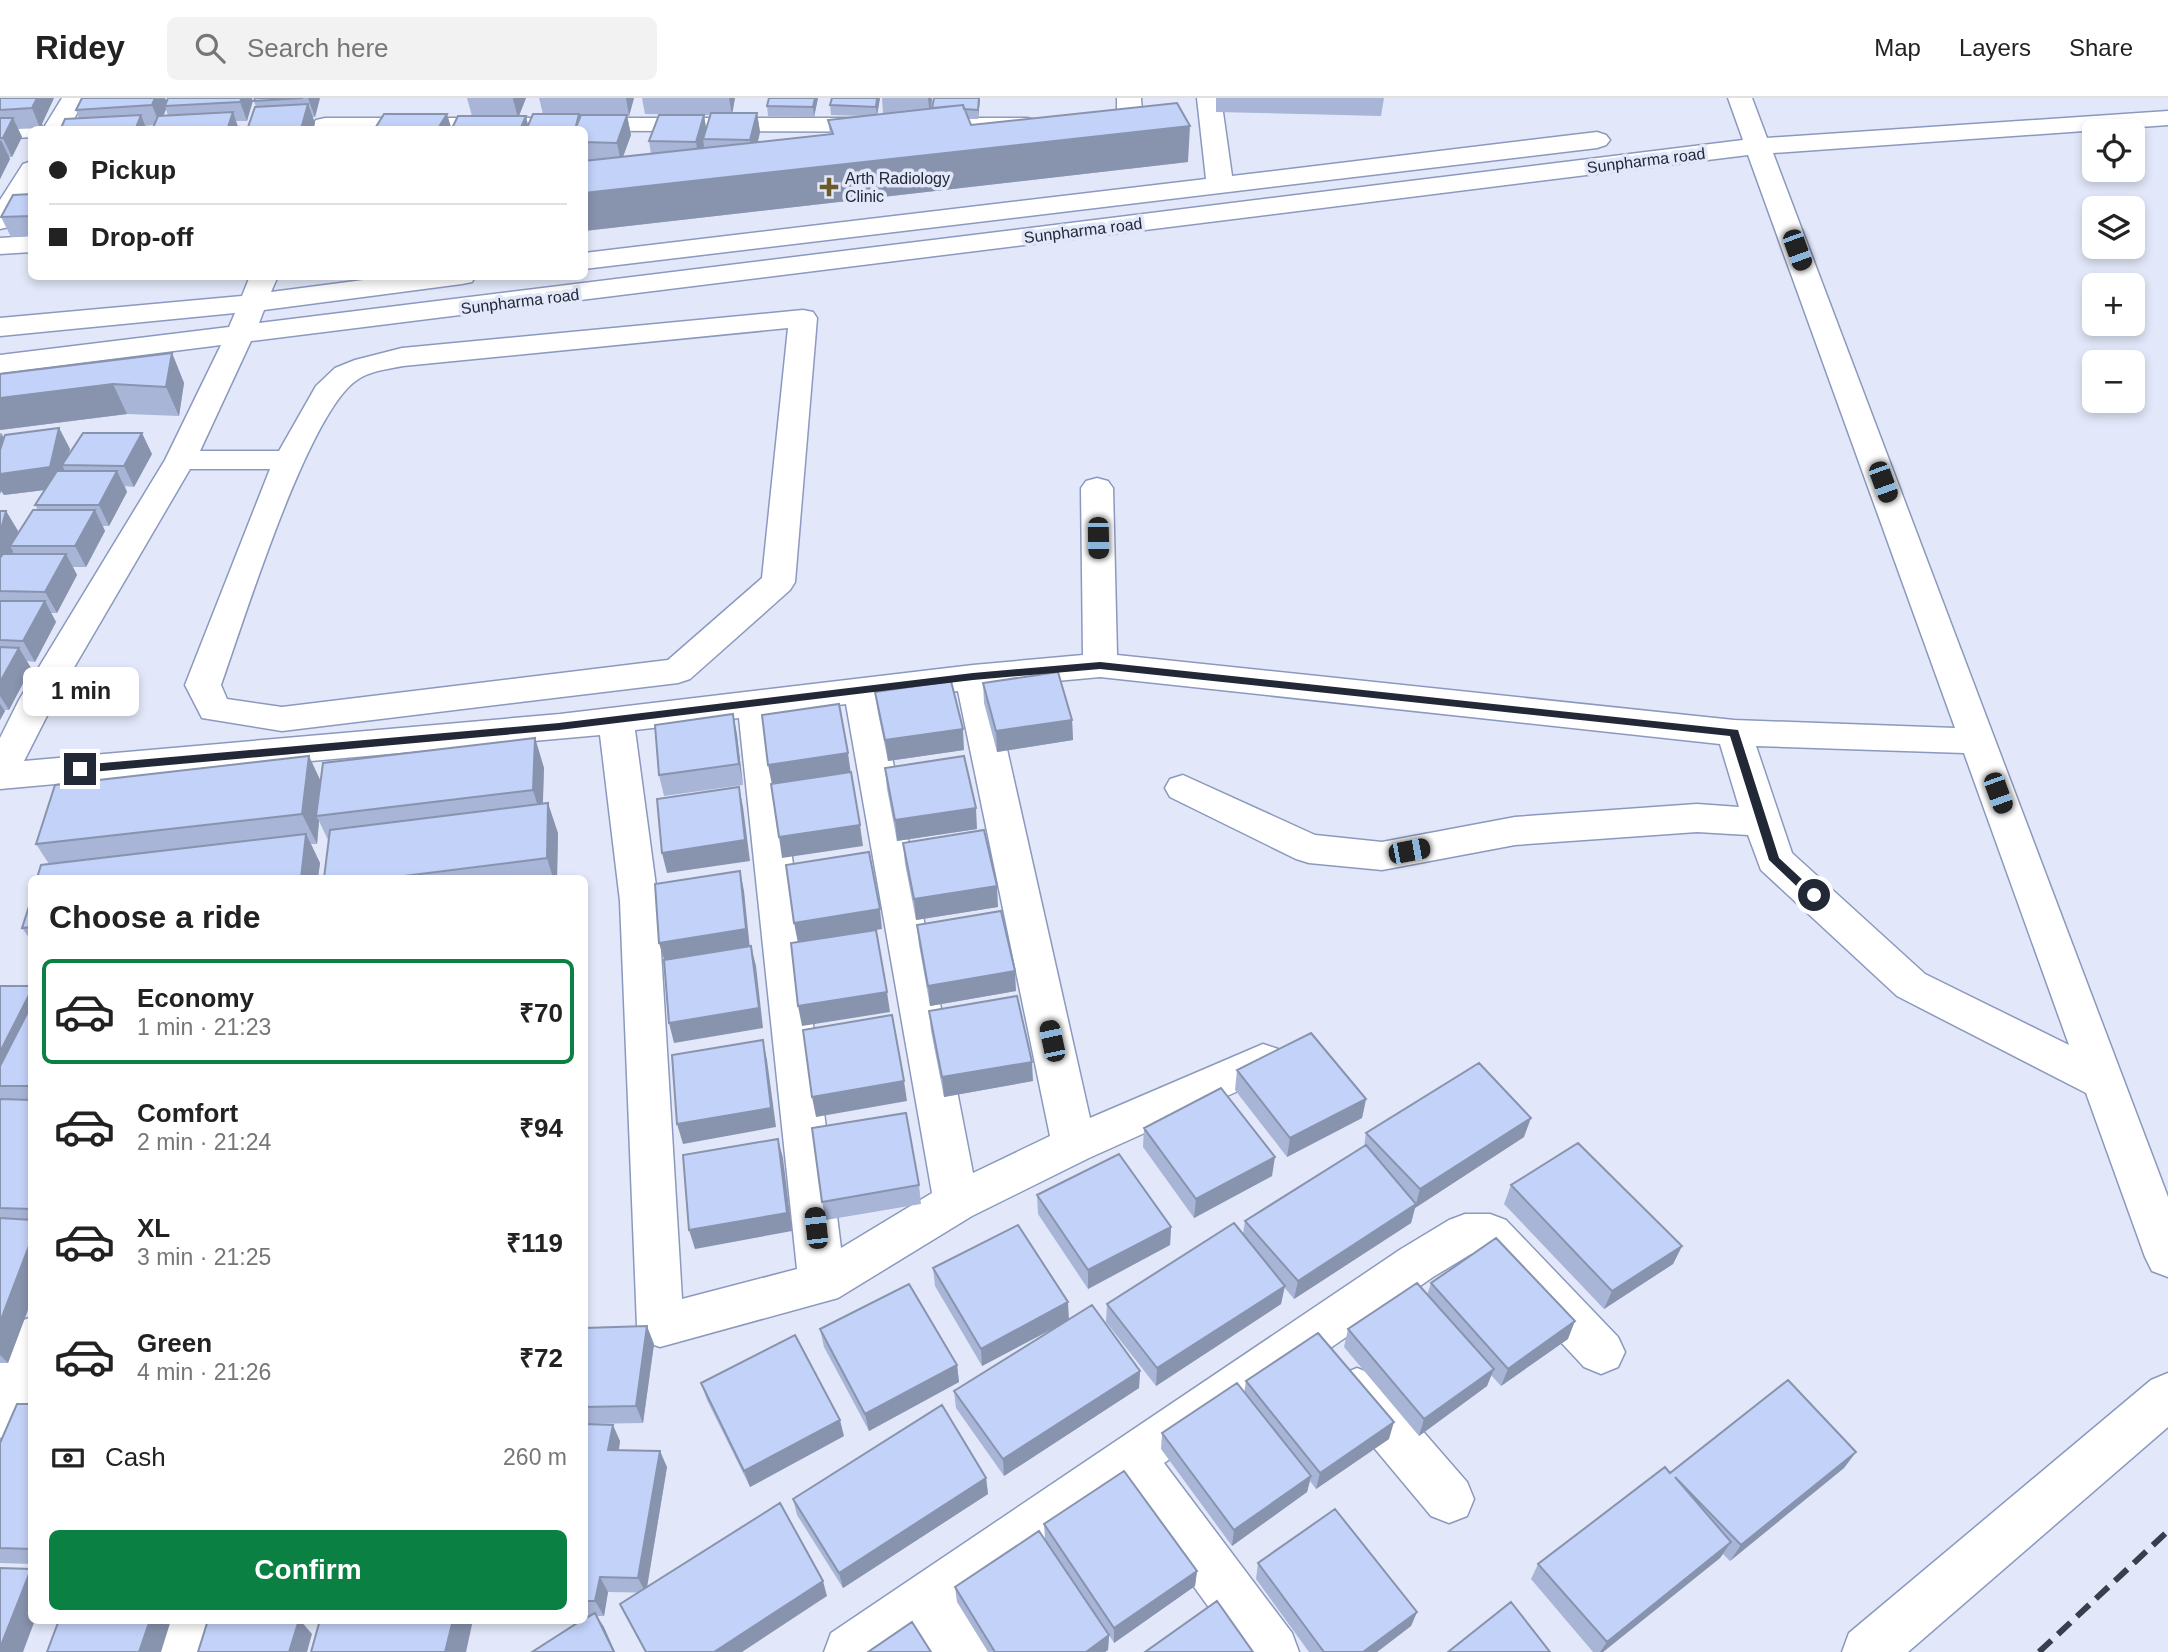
<!DOCTYPE html>
<meta charset="utf-8">
<style>
:root{--surface:#fff;--page:#f2f2f2;--text:#222;--muted:#767676;--line:#e0e0e0;--accent:#0b8043}
body{margin:0;font-family:Helvetica,sans-serif;background:var(--page);color:var(--text);height:100vh;display:flex;flex-direction:column;font-size:26px;white-space:nowrap}
*{box-sizing:border-box;margin:0}
p{font-size:23px;color:var(--muted)}
.icon{flex:none;width:38px;height:38px;fill:none;stroke:currentColor;stroke-width:2;stroke-linecap:round;stroke-linejoin:round}
.map{position:relative;flex:1;overflow:hidden}
.details{position:absolute;left:28px;top:777px;width:560px;height:749px;display:flex;flex-direction:column;background:var(--surface);border-radius:10px;box-shadow:0 4px 10px #0003}
.details>*{flex:none}
.guide{position:absolute;left:28px;top:28px;width:560px;height:154px;border-radius:10px;box-shadow:0 4px 10px #0003;display:grid;align-content:center;height:154px;padding:0 21px;background:var(--surface)}
.buttons{position:absolute;left:2082px;top:21px;display:grid;gap:14px}
.buttons a{display:grid;place-items:center;width:63px;height:63px;border-radius:10px;background:var(--surface);box-shadow:0 4px 10px #0003;font-size:35px}
.end{position:absolute;width:32px;height:32px;margin:-16px;border:9px solid #232837;background:#fff;box-shadow:0 0 0 4px #fff}
.from{border-radius:50%}
.bubble{position:absolute;height:49px;border-radius:10px;background:var(--surface);box-shadow:0 4px 10px #0003;font-size:23px;font-weight:700;line-height:49px;text-align:center}
.car{position:absolute;width:21px;height:42px;margin:-21px -10px;border-radius:9px;box-shadow:0 0 5px 2px #0007;background:linear-gradient(#222 24%,#8ab4d8 0 40%,#222 0 76%,#8ab4d8 0 86%,#222 0)}
.guide b{display:flex;align-items:center;gap:24px;height:66px;font-size:26px}
.guide b+b{border-top:2px solid var(--line)}
.guide i{width:18px;height:18px;background:var(--text)}
ul{padding:0;list-style:none}
li{display:flex;align-items:center;gap:21px;height:105px;margin:0 14px 10px;padding:0 7px;border:4px solid transparent;border-radius:10px}
li div{flex:1}
li b{display:block;font-size:26px}
li em{font-style:normal;font-weight:700}
li.on{border-color:var(--accent)}
li>.icon{width:63px;height:63px;stroke-width:1.5}
h2{padding:0 21px;font-size:32px;line-height:84px}
.pay{display:flex;align-items:center;gap:18px;height:77px;padding:0 21px;font-size:26px}
.pay p{margin-inline-start:auto}
.button{display:flex;gap:14px;margin-top:auto;padding:14px 21px}
.button a{flex:1;height:80px;border-radius:10px;background:var(--accent);color:#fff;font-size:28px;font-weight:700;line-height:80px;text-align:center}
header{display:flex;align-items:center;gap:42px;box-sizing:border-box;height:98px;padding:0 35px;background:var(--surface);border-bottom:2px solid var(--line)}
header strong{font-size:33px}
nav{display:flex;gap:38px;margin-inline-start:auto;font-size:24px}
.search{width:490px;height:63px;background:var(--page);display:flex;align-items:center;gap:18px;box-sizing:border-box;padding:0 24px;border-radius:10px;color:var(--muted);font-size:26px}
.map>svg:first-child{display:block}
</style>
<header>
<strong>Ridey</strong>
<div class="search"><svg class="icon" aria-label="search" viewBox="0 0 24 24"><circle cx="10" cy="10" r="6"/><path d="M15 15l6 6"/></svg>Search here</div>
<nav><a>Map</a><a>Layers</a><a>Share</a></nav>
</header>
<div class="map">
<svg width="2168" height="1554" viewBox="0 0 2168 1554">
<rect width="100%" height="100%" fill="#e2e8f9"/>
<g fill="none" stroke-linecap="round" stroke-linejoin="round">
<defs>
<path id="minor" d="M124 0 121 5 81 8 68 32H32V39L0 41V27L32 25 41 27 43 31 62 0Z
M1117 0H1141C1141 5 1143 13 1141 18 1136 31 1086 35 1074 32L1071 27 1074 22 1117 13Z
M1197 0H1221L1232 78 1597 34 1606 37 1610 42 1606 47 1597 50 584 171V155L1206 81Z
M1728 0H1752L1767 40 2168 13V27L1773 55 2168 1099V1179L2152 1173 2145 1159 2086 995 1897 898 1761 772 1748 737 1697 734 1515 747 1382 772 1309 765 1296 761 1170 699 1165 690 1170 681 1183 677 1315 737 1382 744 1515 719 1697 706 1739 709 1720 646 1100 579 993 589 1090 1020 1263 946 1278 951 1284 963 1278 975 1089 1060 972 1118 838 1200 660 1249 643 1243 637 1228 620 803 600 637 0 691V640L19 602 165 362 221 247 0 275V257L229 229 235 215 0 238V220L242 198 250 178H278L271 194 394 178H475L472 184 462 186 264 212 259 225 1743 42ZM1748 57 1955 630 1734 622 1117 557 1113 390 1108 383 1097 380 1086 383 1081 390 1083 557 973 567 560 616 24 663 55 602 190 371H270L185 587 202 620 282 633 678 585 690 581 790 492 795 484 817 220 813 214 803 212 402 250 355 262 335 270 316 288 279 353H200L251 243ZM788 230 762 480 668 562 282 609 227 601 221 587C243 525 308 314 357 282 369 273 388 271 403 268ZM958 593 1050 1038 973 1075 881 602ZM846 606 932 1095 841 1150 774 615ZM739 620 797 1171 682 1201 658 803 635 632ZM1756 648 1964 655 2069 947 1925 876 1792 755Z
M325 20H1027L1036 22 1039 27 1036 32 1027 34 316 32 313 27 316 22Z
M32 63V93L9 129 0 131V102L23 66Z
M32 138V154L0 156V140Z
M1465 1116H1490L1506 1122 1618 1239 1625 1254 1618 1269 1601 1276 1584 1269 1479 1156H1471L1433 1179 1164 1365 1292 1535 1299 1554H1241L1125 1393 963 1509 981 1535 988 1554H931L921 1538 897 1554H824L831 1535 1401 1151 1449 1122Z
M32 1219V1299L17 1333 0 1340V1260L15 1225Z
M1357 1270 1374 1277 1467 1384 1474 1401 1467 1418 1449 1425 1431 1418 1340 1309 1333 1293 1340 1277Z
M2168 1275V1329L1908 1554H1842L1849 1535 2151 1282Z
M162 1522H214L203 1554H151Z"/>
</defs>
<!-- minor casing -->
<use href="#minor" stroke="#8b99bf" stroke-width="3"/>
<!-- minor -->
<use href="#minor" fill="#fff" fill-rule="evenodd"/>
<!-- rail -->
<path stroke="#393e4d" stroke-width="6" stroke-dasharray="17 9" stroke-linecap="butt" d="M2039 1554 2168 1433"/>
</g>
<!-- wall -->
<path fill="#a8b5d6" fill-rule="evenodd" d="M0 0H54L40 30 18 31 22 39 12 59H9L10 61 0 81Z
M82 0H165L166 4 252 0 247 23H236L239 32 154 27 145 28 147 32H60L79 21 76 12ZM166 11 168 18H163Z
M255 0H320L315 19H312L315 25 313 32H247L256 9 254 3Z
M467 0H526L519 18H526L528 27 543 16 539 0H634L629 18H627L631 37 623 59 651 56 649 43 700 17 645 16 642 0H735L732 15H757L760 34 758 44 830 36 828 22 862 18 831 17 830 7 880 0 877 16H883L882 0H932L931 11 932 10 934 0H980L978 21H968L971 27 1188 64 584 133V32L451 31 472 18ZM580 17H604L580 19ZM704 17H711L706 30Z
M769 0H818L814 19 768 18 767 8Z
M1216 0H1384L1381 18 1216 14Z
M32 96V138L11 139 1 119Z
M172 255 184 285 179 318 127 316 0 332V276Z
M59 330 70 351 68 358 152 356 134 389 125 388 127 394 109 428H103L105 433 86 469H73L77 477 57 515H51L56 524 35 564 27 563 31 570 9 612H4L5 613 0 622V413H6L18 433 17 437 38 412 35 407 45 392 4 397 1 393 0 396V335H1L4 340Z
M983 585 1072 622 1073 642 997 654 984 605Z
M875 594 964 652 888 663 878 615Z
M733 616 737 637 743 687 664 698 659 677Z
M535 640 544 670 543 706 558 735 557 780H324L329 744 319 723 317 746H311L320 765 318 780H37L49 766 36 746 321 684Z
M885 670 977 731 897 743 887 691Z
M903 745 998 809 916 822 905 766Z
M32 799V844L22 830Z
M917 827 1016 893 930 908 919 847Z
M0 888H32V1201L8 1265H0Z
M929 913 1033 983 944 999 931 933Z
M1237 972 1366 1001 1362 1020 1287 1059 1235 992Z
M1144 1030 1272 1078 1194 1120 1143 1049Z
M1366 1035 1524 1039 1415 1110 1411 1125 1294 1201 1284 1189 1281 1206 1156 1288 1106 1224 1107 1206 1243 1136 1245 1123 1364 1049Z
M919 1087 921 1106 826 1122 822 1104Z
M1511 1087 1682 1148 1673 1166 1604 1211 1504 1106Z
M1037 1097 1171 1129 1170 1147 1088 1191 1038 1116Z
M933 1170 1069 1221 1140 1273 1139 1290 1004 1378 956 1310 954 1293 1058 1228 982 1268 935 1188Z
M1431 1185 1568 1241 1501 1288 1491 1277 1487 1288 1419 1338 1344 1249 1348 1231 1427 1197Z
M584 1230 654 1246 643 1325 586 1326 620 1343 619 1352 667 1369 647 1489 827 1498 608 1494 604 1518H597L615 1554H532L590 1518H584Z
M820 1231 957 1267 959 1284 869 1333 824 1249Z
M1246 1283 1389 1341 1316 1391 1310 1383 1307 1394 1232 1448 1161 1351 1162 1335 1244 1295Z
M701 1285 844 1338 750 1389 707 1302Z
M32 1306V1466L0 1465V1345Z
M1856 1354 1844 1370 1730 1463 1723 1456 1720 1460 1603 1554H1593L1531 1481 1538 1466 1670 1375Z
M986 1380 988 1396 843 1490 797 1417 793 1401Z
M1044 1426 1197 1473 1195 1488 1114 1545 1109 1537 1108 1552 1105 1554H988L957 1504 955 1489 1045 1442Z
M1258 1465 1417 1514 1411 1528 1377 1554H1309L1256 1481Z"/>
<!-- shaded-wall -->
<path fill="#8893ae" d="M34 0H54L40 30 32 10Z
M155 0H165L168 7 165 8 166 11 160 27 152 7Z
M242 0H252L253 3 247 23 240 4Z
M308 0H320L315 19Z
M513 0H526L518 20 513 1Z
M626 0H634L629 18Z
M729 0H735L732 17Z
M815 0H818L814 19 813 9Z
M877 0H880L877 18 876 9Z
M928 0H932L930 19Z
M979 0H980L978 21V12Z
M308 6 315 25 313 32H301Z
M233 14 239 32H227Z
M757 15 760 34 753 62 750 42Z
M447 16 452 32H437Z
M141 17 147 32H135Z
M627 17 631 37 621 64 617 45Z
M704 17 707 36 703 41 704 48 699 64 696 44Z
M526 18 529 32H520Z
M13 20 22 39 12 59 3 40Z
M1190 28 1188 64 584 133V95Z
M1 42 10 61 0 81V43Z
M172 255 184 285 179 318 166 289Z
M113 286 127 316 0 332V300Z
M59 330 70 351 66 367H62L65 373 61 390 4 397 1 393 0 396V340L1 335 12 356Z
M142 335 152 356 134 389 124 368Z
M117 373 127 394 109 428 99 407Z
M95 412 105 433 86 469 75 448Z
M6 413 18 433 14 448H10L13 453 6 476 0 477V435Z
M66 456 77 477 57 515 45 494Z
M45 503 56 524 35 564 23 543Z
M19 550 31 570 9 612 0 598V584Z
M0 606 5 613 0 622Z
M733 616 737 637 743 687 739 666Z
M1072 622 1073 642 997 654 996 633Z
M963 631 964 652 888 663 885 642Z
M535 640 544 670 542 722 533 692Z
M848 655 851 676 772 687 768 667Z
M309 658 323 688 316 718 319 723 317 746 302 716Z
M739 689 743 709 750 763 667 775 662 755Z
M548 705 558 735 557 780H553L547 760Z
M976 710 977 731 897 743 895 722Z
M860 727 863 748 782 760 779 739Z
M306 736 320 765 318 780H301Z
M740 773 744 793 750 851 665 865 659 845Z
M997 788 998 809 916 822 914 801Z
M880 811 882 831 798 845 794 825Z
M751 848 756 868 763 930 674 945 669 925Z
M1015 873 1016 893 930 908 928 888Z
M32 891V940L0 988V954Z
M887 894 890 914 802 928 798 908Z
M763 942 767 962 776 1029 683 1046 677 1026Z
M1032 964 1033 983 944 999 942 979Z
M904 983 907 1003 816 1019 812 999Z
M1366 1001 1362 1020 1287 1059 1290 1040Z
M1531 1020 1524 1039 1415 1110 1411 1125 1294 1201 1298 1183 1416 1106 1420 1091Z
M778 1041 783 1060 792 1133 695 1151 689 1132Z
M1275 1059 1272 1078 1194 1120 1196 1101Z
M1171 1129 1170 1147 1088 1191V1172Z
M32 1140V1201L8 1265 0 1257V1224Z
M1682 1148 1673 1166 1604 1211 1612 1193Z
M1285 1188 1281 1206 1156 1288 1157 1270Z
M1068 1204 1069 1222 982 1268 981 1251Z
M1575 1223 1568 1241 1501 1288 1508 1271Z
M647 1228 654 1246 643 1325 636 1308Z
M957 1267 959 1284 869 1333 865 1316Z
M1494 1271 1487 1288 1419 1338 1424 1321Z
M1140 1273 1139 1290 1004 1378 1003 1361Z
M840 1322 844 1338 750 1389 744 1373Z
M1394 1324 1389 1341 1316 1391 1320 1375Z
M613 1327 620 1343 616 1368 608 1352Z
M660 1353 667 1369 646 1495 638 1480Z
M1856 1354 1844 1370 1730 1463 1741 1447Z
M1311 1378 1307 1394 1232 1448 1234 1432Z
M986 1380 988 1396 843 1490 839 1475Z
M1731 1444 1720 1460 1603 1554H1600L1607 1544Z
M31 1471 32 1522H35L23 1554H0V1550Z
M1197 1473 1195 1488 1114 1545V1530Z
M600 1479 608 1494 604 1518 595 1503Z
M823 1483 827 1498 742 1554H714Z
M1417 1514 1411 1528 1377 1554H1363Z
M595 1515 604 1529 615 1554H614Z
M150 1522H171L161 1554H139Z
M299 1522H300L312 1536 307 1554H289Z
M453 1522H473L466 1554H445Z
M1109 1537 1108 1552 1105 1554H1086Z"/>
<!-- building -->
<path fill="#c3d2f9" stroke="#8893ae" stroke-width="2" d="M0 0H37L32 10 0 12Z
M82 0H155L152 7 76 12Z
M168 0H242L240 4 165 8Z
M255 0H303L254 3Z
M769 0H815L813 9 767 8Z
M832 0H877L876 9 830 7Z
M934 0H979L978 12 964 11 963 7 932 10Z
M1177 5 1190 28 584 95V63L833 36 828 22 963 7 971 27Z
M308 6 301 31 247 32 255 9Z
M233 14 227 32H152L158 18Z
M711 15H757L750 42 703 41Z
M384 16H447L437 32H374Z
M533 16H579L575 32H526Z
M141 17 135 32H60L65 21Z
M581 17H627L617 45 584 44V32H575Z
M659 17H704L696 44 649 43Z
M458 18H526L520 32H451Z
M0 20H13L3 40H0Z
M32 96V118L1 119 13 97Z
M172 255 166 289 113 286 0 300V276Z
M59 330 50 369 0 376V352L5 337Z
M83 335H142L124 368 62 367Z
M57 373H117L99 407H35Z
M33 412H95L75 448H10Z
M0 413H6L0 435Z
M3 456H66L45 494 0 493V460Z
M0 503H45L23 543 0 542Z
M0 549 19 550 0 584Z
M1058 574 1072 622 996 633 983 585Z
M951 583 963 631 885 642 875 594Z
M839 606 848 655 768 667 762 617Z
M733 616 739 666 659 677 655 627Z
M535 640 533 692 316 718 323 665Z
M309 658 302 716 36 746 55 687Z
M964 658 976 710 895 722 885 670Z
M851 674 860 727 779 739 771 686Z
M739 689 745 742 662 755 657 701Z
M548 705 547 760 388 780H324L330 732Z
M984 732 997 788 914 801 903 745Z
M306 736 301 780H37L41 767Z
M869 754 880 811 794 825 786 767Z
M740 773 746 831 659 845 655 786Z
M32 799V829L22 830Z
M1001 813 1015 873 928 888 917 827Z
M876 832 887 894 798 908 791 845Z
M751 848 759 910 669 925 664 862Z
M0 888H32V891L0 954Z
M1017 898 1032 964 942 979 929 913Z
M32 906V988H0V968Z
M892 917 904 983 812 999 803 932Z
M1311 935 1366 1001 1290 1040 1237 972Z
M763 942 771 1010 677 1026 672 957Z
M1479 965 1531 1020 1420 1091 1366 1035Z
M1221 990 1275 1059 1196 1101 1144 1030Z
M0 1001 32 1002V1111L0 1110Z
M906 1015 919 1087 822 1104 812 1030Z
M778 1041 787 1115 689 1132 683 1057Z
M1578 1045 1682 1148 1612 1193 1511 1087Z
M1366 1047 1416 1106 1298 1183 1245 1123Z
M1119 1056 1171 1129 1088 1172 1037 1097Z
M0 1120 32 1122V1140L0 1224Z
M1234 1125 1285 1188 1157 1270 1107 1206Z
M1018 1127 1068 1204 981 1251 933 1170Z
M1496 1140 1575 1223 1508 1271 1431 1185Z
M1417 1185 1494 1271 1424 1321 1348 1231Z
M909 1186 957 1267 865 1316 820 1231Z
M1092 1207 1140 1273 1003 1361 954 1293Z
M647 1228 636 1308 584 1309V1230Z
M1318 1235 1394 1324 1320 1375 1246 1283Z
M795 1237 840 1322 744 1373 701 1285Z
M1788 1282 1856 1354 1741 1447 1675 1379 1731 1444 1607 1544 1538 1466 1665 1369 1670 1375Z
M1237 1285 1311 1378 1234 1432 1162 1335Z
M17 1306H32V1451L0 1450V1345Z
M942 1307 986 1380 839 1475 793 1401Z
M584 1326 613 1327 608 1352 660 1353 638 1480 600 1479 595 1503H584Z
M1124 1373 1197 1473 1114 1530 1044 1426Z
M780 1405 823 1483 714 1554H646L620 1506Z
M1335 1411 1417 1514 1363 1554H1324L1258 1465Z
M1039 1433 1109 1537 1086 1554H995L955 1489Z
M0 1470 31 1471 0 1550Z
M1217 1503 1253 1554H1145Z
M1511 1504 1550 1554H1448Z
M595 1515 614 1554H532L582 1522H584V1521Z
M59 1522H150L139 1554H47Z
M208 1522H299L289 1554H198Z
M320 1522H453L445 1554H311Z
M912 1524 931 1554H868Z"/>
<!-- route -->
<path fill="#232837" d="M1100 564 1738 632 1779 760 1819 797 1814 802 1810 801 1769 762 1730 638 1100 571 973 582 559 632 80 675 75 671 80 667 559 625 973 575Z"/>
<!-- markers -->
<path fill="#6c5a28" stroke="#e2e8f9" stroke-width="2.5" d="M825.5 78.5h7v7h7v7h-7v7h-7v-7h-7v-7h7z"/>
<g text-anchor="middle" stroke-width="7" stroke-linejoin="round" paint-order="stroke">
<!-- far-street labels -->
<g font-size="16" fill="#232837" stroke="#e2e8f9">
<text transform="translate(1646 62) rotate(-7)" y="6">Sunpharma road</text>
<text transform="translate(1083 132) rotate(-7)" y="6">Sunpharma road</text>
<text transform="translate(520 203) rotate(-7)" y="6">Sunpharma road</text>
</g>
<!-- far-poi labels -->
<g font-size="16" fill="#232837" stroke="#e2e8f9" text-anchor="start">
<text x="845" y="86">Arth Radiology<tspan x="845" dy="18">Clinic</tspan></text>
</g>
</g>
</svg>
<div class="buttons">
<a><svg class="icon" aria-label="locate" viewBox="0 0 24 24"><circle cx="12" cy="12" r="6"/><path d="M12 2v4M12 18v4M2 12h4M18 12h4"/></svg></a>
<a><svg class="icon" aria-label="layers" viewBox="0 0 24 24"><path d="M12 4l9 5-9 5-9-5zM3 14l9 5 9-5"/></svg></a>
<a>+</a>
<a>−</a>
</div>
<i class="end from" style="left:1814px;top:797px"></i>
<i class="end" style="left:80px;top:671px"></i>
<div class="bubble" style="left:23px;top:569px;width:116px">1 min</div>
<i class="car" style="left:1797px;top:152px;rotate:160deg"></i>
<i class="car" style="left:1883px;top:384px;rotate:160deg"></i>
<i class="car" style="left:1098px;top:440px;rotate:179deg"></i>
<i class="car" style="left:1998px;top:695px;rotate:160deg"></i>
<i class="car" style="left:1409px;top:753px;rotate:79deg"></i>
<i class="car" style="left:1052px;top:943px;rotate:348deg"></i>
<i class="car" style="left:816px;top:1130px;rotate:354deg"></i>
<div class="guide">
<b><i class="from"></i>Pickup</b>
<b><i></i>Drop-off</b>
</div>
<section class="details">
<h2>Choose a ride</h2>
<ul>
<li class="on"><svg class="icon" aria-label="car" viewBox="0 0 24 24"><path d="M5 17H2v-5l4-1 3-4h7l3 4 3 1v5h-3M9 17h6M6 11h13"/><circle cx="7" cy="17" r="2"/><circle cx="17" cy="17" r="2"/></svg><div><b>Economy</b><p>1 min · 21:23</p></div><em>₹70</em></li>
<li><svg class="icon" aria-label="car" viewBox="0 0 24 24"><path d="M5 17H2v-5l4-1 3-4h7l3 4 3 1v5h-3M9 17h6M6 11h13"/><circle cx="7" cy="17" r="2"/><circle cx="17" cy="17" r="2"/></svg><div><b>Comfort</b><p>2 min · 21:24</p></div><em>₹94</em></li>
<li><svg class="icon" aria-label="car" viewBox="0 0 24 24"><path d="M5 17H2v-5l4-1 3-4h7l3 4 3 1v5h-3M9 17h6M6 11h13"/><circle cx="7" cy="17" r="2"/><circle cx="17" cy="17" r="2"/></svg><div><b>XL</b><p>3 min · 21:25</p></div><em>₹119</em></li>
<li><svg class="icon" aria-label="car" viewBox="0 0 24 24"><path d="M5 17H2v-5l4-1 3-4h7l3 4 3 1v5h-3M9 17h6M6 11h13"/><circle cx="7" cy="17" r="2"/><circle cx="17" cy="17" r="2"/></svg><div><b>Green</b><p>4 min · 21:26</p></div><em>₹72</em></li>
</ul>
<div class="pay"><svg class="icon" aria-label="cash" viewBox="0 0 24 24"><path d="M3 7h18v10H3z"/><circle cx="12" cy="12" r="2"/></svg>Cash<p>260 m</p></div>
<div class="button"><a>Confirm</a></div>
</section>
</div>
